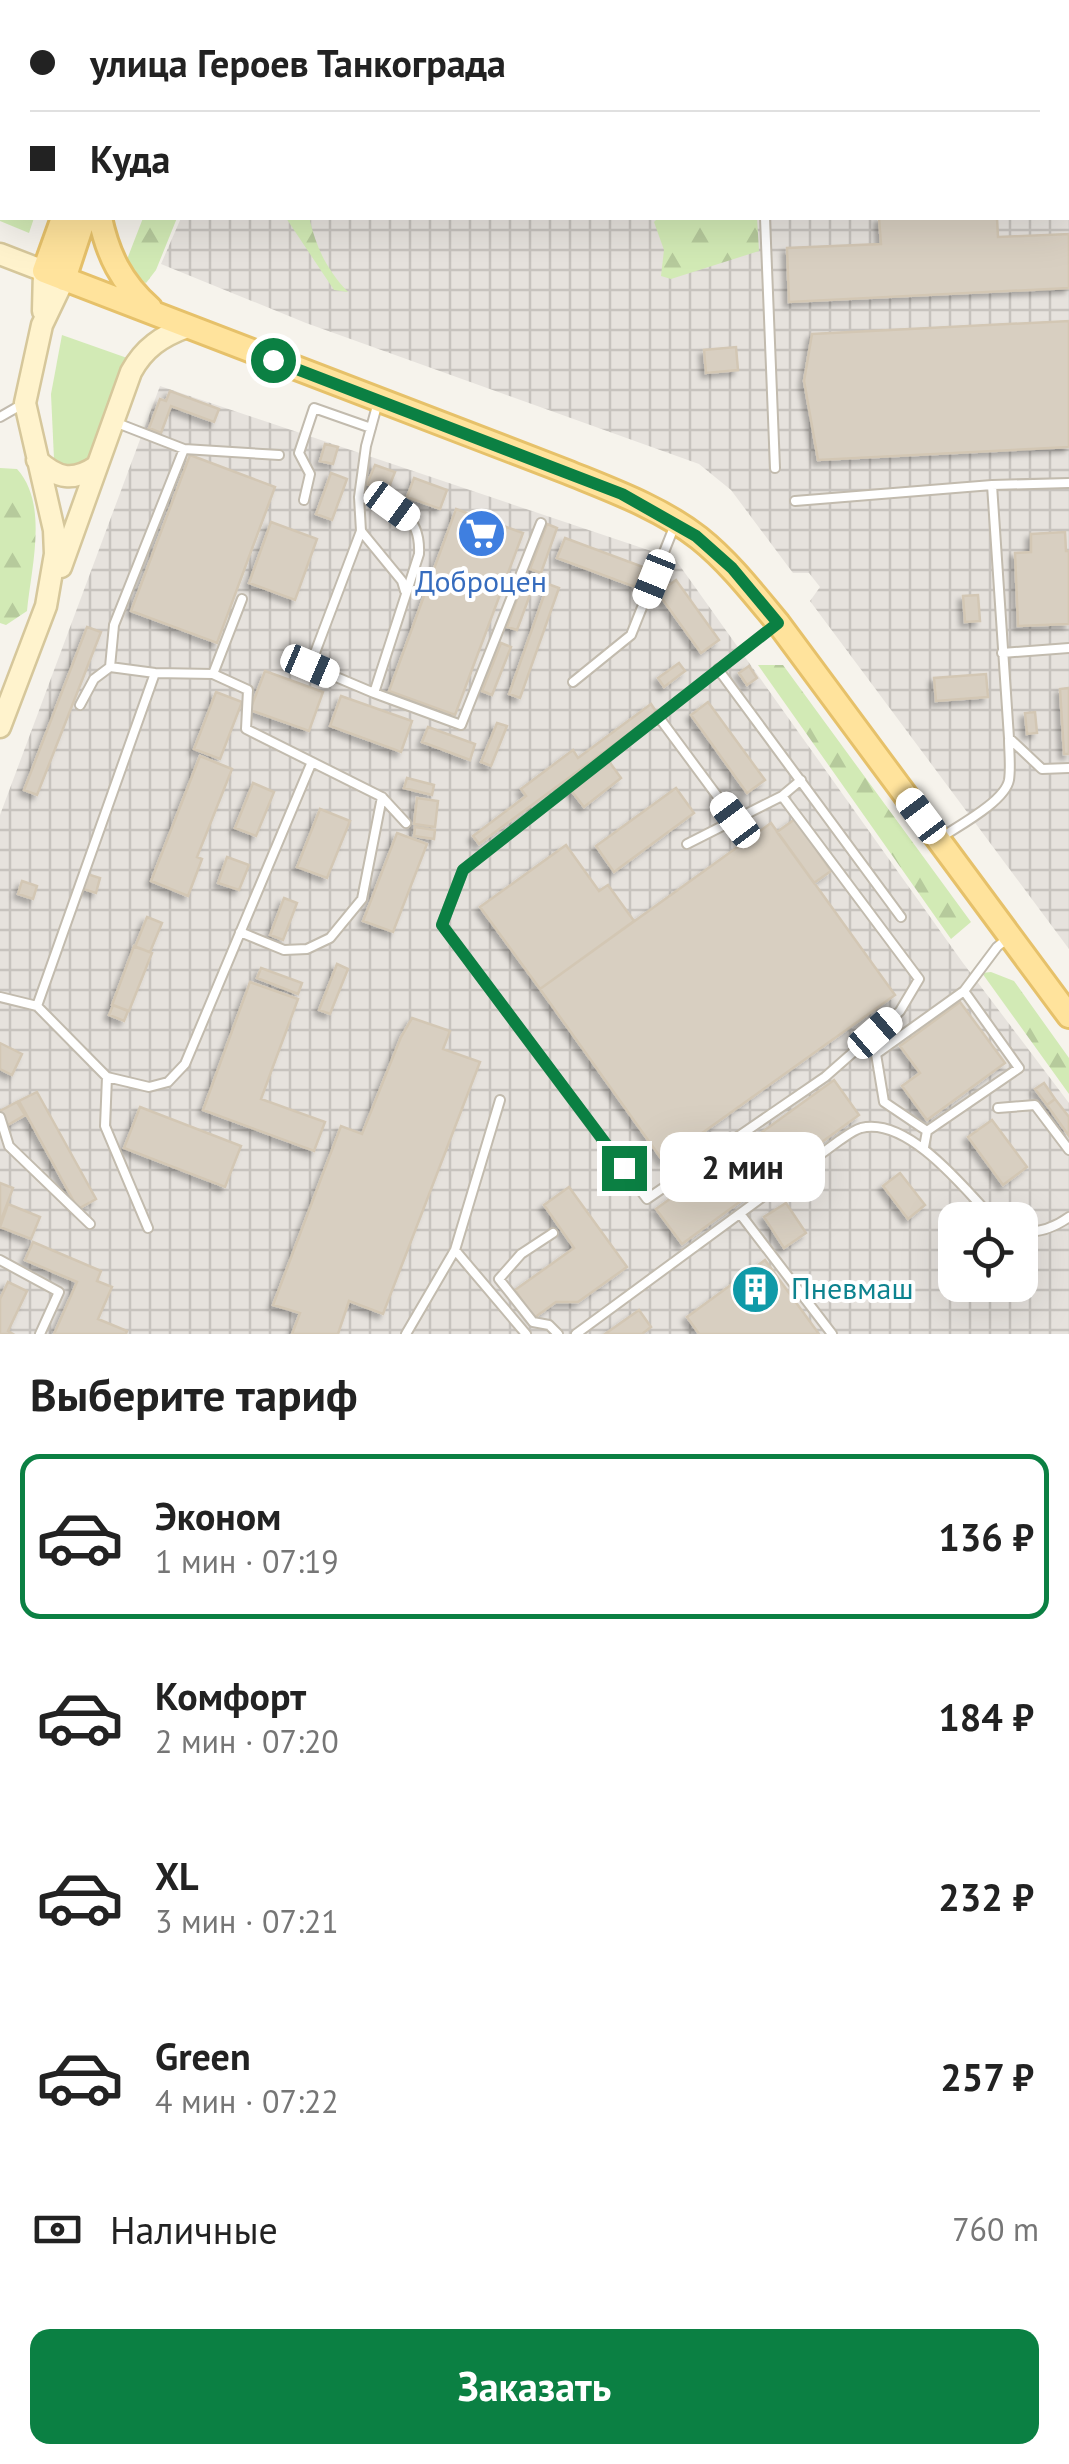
<!DOCTYPE html>
<html lang="ru">
<meta charset="utf-8">
<style>
:root{--surface:#fff;--page:#f2f2f2;--text:#222;--muted:#767676;--line:#e0e0e0;--accent:#0b8043}
body{margin:0;font-family:"PT Sans",sans-serif;background:var(--page);color:var(--text);height:100vh;display:flex;flex-direction:column;font-size:38px;white-space:nowrap}
*{box-sizing:border-box;margin:0}
p{font-size:32px;color:var(--muted)}
.icon{flex:none;width:55px;height:55px;fill:none;stroke:currentColor;stroke-width:2;stroke-linecap:round;stroke-linejoin:round}
.map{position:relative;height:1334px;overflow:hidden}
.panel{display:flex;flex-direction:column;background:var(--surface);flex:1}
.panel>*{flex:none}
.guide{position:absolute;left:0px;top:0px;width:1070px;height:220px;box-shadow:0 10px 40px #0002;display:grid;align-content:center;height:220px;padding:0 30px;background:var(--surface)}
.controls{position:absolute;left:938px;top:1202px;display:grid;gap:20px}
.controls a{display:grid;place-items:center;width:100px;height:100px;border-radius:20px;background:var(--surface);box-shadow:0 10px 40px #0002;font-size:50px}
.end{position:absolute;width:45px;height:45px;margin:-22px;border:12px solid #0b8043;background:#fff;box-shadow:0 0 0 5px #fff}
.from{border-radius:50%}
.bubble{position:absolute;height:70px;border-radius:20px;background:var(--surface);box-shadow:0 10px 40px #0002;font-size:32px;font-weight:600;line-height:70px;text-align:center}
.car{position:absolute;width:30px;height:60px;margin:-30px -15px;border-radius:12px;box-shadow:0 0 8px 2px #0007;background:linear-gradient(#fff 24%,#345 0 40%,#fff 0 76%,#345 0 86%,#fff 0)}
.guide b{display:flex;align-items:center;gap:35px;height:95px;font-size:38px}
.guide b+b{border-top:2px solid var(--line)}
.guide i{width:25px;height:25px;background:var(--text)}
ul{padding:0;list-style:none}
li{display:flex;align-items:center;gap:30px;height:165px;margin:0 20px 15px;padding:0 10px;border:5px solid transparent;border-radius:20px}
li div{flex:1}
li b{display:block;font-size:38px}
li em{font-style:normal;font-weight:600}
li.on{border-color:var(--accent)}
li>.icon{width:90px;height:90px;stroke-width:1.5}
h2{padding:0 30px;font-size:45px;line-height:120px}
.pay{display:flex;align-items:center;gap:25px;height:110px;padding:0 30px;font-size:38px}
.pay p{margin-inline-start:auto}
.primary-button{display:flex;gap:20px;margin-top:auto;padding:20px 30px}
.primary-button a{flex:1;height:115px;border-radius:20px;background:var(--accent);color:#fff;font-size:40px;font-weight:600;line-height:115px;text-align:center}
.map>svg:first-child{display:block}
</style>
<div class="map">
<svg width="1069" height="1334" viewBox="0 0 1069 1334">
<defs>
<pattern id="industrial-grid" width="8" height="8" patternUnits="userSpaceOnUse" patternTransform="scale(2.5)"><rect width="8" height="8" fill="#e6e2dd"/><path d="M0 4h8M4 0v8" fill="none" stroke="#c7c3be"/></pattern>
<pattern id="forest-firs" width="22" height="20" patternUnits="userSpaceOnUse" patternTransform="scale(2.5)"><rect width="22" height="20" fill="#d2eab5"/><path d="M5 1l3.5 6h-7zM16 11l3.5 6h-7z" fill="#b6ca9c"/></pattern>
<filter id="shadow"><feDropShadow dx="-4.5" dy="4.5" stdDeviation="2.5" flood-color="#0004"/></filter>
</defs>
<rect width="100%" height="100%" fill="#f6f3ec"/>
<!-- industrial -->
<path fill="url(#industrial-grid)" fill-rule="evenodd" d="M270 0H1069V949L810 601 820 587 809 573H793L731 490 699 464 306 323 161 264 181 218H1068V2H269Z
M160 386 675 559 963 963 1069 1103V1334H0V815ZM955 1220H1020V1285H955Z"/>
<!-- green -->
<path fill="#d2eab5" d="M62 335 130 359 95 456 84 467 66 470 54 459 51 394Z"/>
<!-- forest -->
<path fill="url(#forest-firs)" d="M0 53H2V218H34L29 233 0 221Z
M143 218H177L156 270 146 283 135 278 126 262Z
M286 218H312L310 221C317 249 327 270 348 292L334 290Z
M658 218H757L759 251 671 279 661 276 664 250 654 222Z
M0 468 17 469C49 504 31 568 27 611L6 625 0 623Z
M758 665H783L971 922 951 939Z
M991 972 1014 981 1069 1058V1094L982 973Z"/>
<!-- building -->
<path fill="#d8cfc1" stroke="#d3c7b4" stroke-width="2.5" filter="url(#shadow)" d="M860 0H1069V37L1068 2Z
M879 218H997L998 237 1069 234V288L789 302 787 248 881 244Z
M1069 321V447L818 460 804 381 812 334Z
M736 347 738 370 706 373 704 350Z
M170 391 219 409 214 422 171 406 161 433 149 428 160 399 166 401Z
M325 444 338 447 333 464 320 461Z
M190 455 275 487 217 643 131 611Z
M375 465 395 472 387 492 367 484Z
M331 473 347 479 332 520 316 514Z
M414 478 447 490 440 509 407 497Z
M456 509 523 533 455 715 389 691Z
M271 522 317 539 295 600 249 583Z
M547 524 557 528 541 573 530 569Z
M1065 532 1066 551H1069V624L1018 626 1015 553 1031 552V534Z
M565 538 643 567 635 587 557 558Z
M676 580 719 640 701 653 658 593Z
M548 584 559 588 520 698 509 694Z
M521 588 531 592 517 630 507 627Z
M978 595 980 621 965 622 963 596Z
M87 627 101 632 37 795 24 790Z
M501 643 511 647 492 695 482 691Z
M679 663 685 671 664 687 658 678Z
M749 666 757 678 747 685 739 673Z
M265 671 323 692 309 731 250 710Z
M986 674 988 697 936 701 934 678Z
M1069 688V754H1064L1060 689Z
M216 692 242 702 220 759 194 749Z
M341 696 412 721 401 752 330 726Z
M708 702 765 780 747 793 691 715Z
M651 704 657 713 479 844 473 836 526 796 521 789 573 750 578 758Z
M1035 712 1037 733 1027 734 1025 713Z
M497 723 507 726 491 766 481 762Z
M428 727 475 744 470 760 422 742Z
M200 756 232 769 197 857 202 859 188 896 151 881Z
M608 760 621 778 584 807 570 789Z
M407 778 434 785 432 795 404 788Z
M253 783 274 792 256 836 235 828Z
M676 788 694 813 614 872 596 846Z
M417 798 438 801 435 827 414 824Z
M320 809 350 821 327 878 297 867Z
M795 819 831 871 814 883 777 832Z
M771 823 895 995 663 1161 540 989Z
M415 827 435 830 434 839 414 836Z
M397 833 427 844 393 932 363 921Z
M566 845 599 891 608 885 634 921 540 989 480 907Z
M227 857 249 865 239 890 218 883Z
M87 874 100 878 96 893 83 889Z
M22 881 37 886 33 899 18 894Z
M284 898 297 903 283 940 270 935Z
M147 917 162 923 150 952 135 947Z
M134 946 152 953 129 1011 112 1005Z
M337 964 348 969 330 1014 319 1010Z
M261 968 302 983 298 994 257 978Z
M250 982 298 999 261 1099 325 1122 314 1151 203 1110Z
M960 1002 1005 1063 927 1120 902 1086 920 1073 900 1046Z
M113 1005 128 1011 124 1021 109 1015Z
M412 1018 450 1031 443 1049 480 1062 383 1314 349 1301 338 1334H292L300 1313 273 1305 341 1126 362 1134 401 1037Z
M0 1043 22 1054 12 1075 0 1069Z
M834 1080 859 1115 682 1244 656 1209Z
M1044 1083 1055 1099 1047 1105 1035 1089Z
M37 1092 96 1199 78 1209 19 1101Z
M1055 1099 1069 1117V1136L1047 1105Z
M17 1102 25 1115 8 1125 0 1111Z
M140 1107 241 1146 225 1187 124 1148Z
M992 1120 1027 1167 1003 1185 968 1137Z
M900 1173 925 1205 908 1219 883 1186Z
M0 1183 13 1188 0 1223Z
M569 1187 627 1267 578 1302H556L534 1318 515 1290 574 1248 544 1205Z
M786 1203 806 1233 784 1248 764 1217Z
M8 1204 40 1217 31 1239 0 1227Z
M33 1242 101 1271 97 1281 112 1287 98 1319 127 1331 126 1334H54L77 1282 25 1260Z
M765 1260 819 1334H699L687 1317Z
M8 1282 27 1291 8 1331 13 1334H0V1299Z
M639 1310 651 1327 642 1334H605Z"/>
<g fill="none" stroke-linecap="round" stroke-linejoin="round">
<defs>
<path id="lane" d="M756 0V2
M54 2 55 0
M216 2 217 0
M765 218 775 468
M0 417 21 405
M117 423 184 449 279 455
M992 485 1009 738 1042 769 1069 768
M359 497C394 506 421 512 419 554L374 693 310 666 361 531 359 497 366 446 378 402
M304 500 310 474 299 453 314 408 371 428
M795 501 992 485 1069 483
M361 531 402 581 405 591
M1002 653 1069 648
M110 667 114 625 184 449
M718 669 901 917
M213 674 242 599
M573 682 631 635 674 527
M374 693 461 725 541 523
M80 705 94 679 110 667 155 673 213 674 248 690 246 729 382 797 406 823
M658 716 735 820
M782 796 801 780
M942 837C960 825 1005 801 1009 780 1011 767 1009 751 1009 739
M687 844 782 796 919 979 900 1011 825 1077 647 1199 442 925 463 870 774 626
M240 932 284 950 307 949 330 938 362 899 382 797
M964 991 997 947 1009 937
M0 997 37 1006 107 1077 149 1087 168 1082 185 1064 311 764
M37 1006 155 673
M107 1077 105 1126 148 1228
M998 1108 1035 1105 1069 1150
M0 1117 9 1146 90 1224
M924 1147 927 1131 1019 1068 964 991 876 1054 884 1102 927 1131
M741 1215 832 1334
M1020 1232C1038 1233 1054 1228 1069 1217
M553 1233 521 1254 499 1279 533 1322 549 1325 558 1334
M455 1250 526 1334
M0 1260 59 1292 40 1334
M406 1334 455 1250 500 1100
M576 1334 840 1140C846 1136 854 1130 861 1128 908 1116 966 1190 994 1220"/>
<path id="secondary" d="M0 254 44 271 43 311
M37 460C58 479 73 482 97 466
M61 567 131 372C144 348 162 336 187 327
M0 727 46 606 55 554 54 530 25 403 42 325 64 279"/>
<path id="primary" d="M135 2 136 0
M157 2 158 0
M63 218 44 271 567 472C611 490 661 508 699 538 729 562 753 593 778 623L1069 1016
M100 218C108 255 121 282 150 308
M64 279 84 218"/>
</defs>
<!-- lane casing -->
<use href="#lane" stroke="#c2bbae" stroke-width="12"/>
<!-- secondary casing -->
<use href="#secondary" stroke="#d6c79b" stroke-width="25"/>
<!-- primary casing -->
<use href="#primary" stroke="#e6c16a" stroke-width="28"/>
<!-- lane -->
<use href="#lane" stroke="#fff" stroke-width="8"/>
<!-- secondary -->
<use href="#secondary" stroke="#fff3cd" stroke-width="20"/>
<!-- primary -->
<use href="#primary" stroke="#ffe39c" stroke-width="22"/>
</g>
<g fill="none" stroke-linecap="round" stroke-linejoin="round">
<!-- route -->
<path stroke="#0b8043" stroke-width="12" d="M273 360 622 494 696 536 732 568 778 623 463 870 442 925 624 1168"/>
</g>
<!-- icons -->
<defs>
<symbol id="supermarket-disc" viewBox="-11 -11 22 22"><circle r="9.5" fill="#3f7fe0" stroke="#fff"/><path d="M-6-5.5h2.5l.6 2H6L4.5 2H-2.5L-4.4-4H-6ZM-1.5 3.2a1.3 1.3 0 1 0 .1 0ZM3 3.2a1.3 1.3 0 1 0 .1 0Z" fill="#fff"/></symbol>
<symbol id="building-disc" viewBox="-11 -11 22 22"><circle r="9.5" fill="#0f9aa8" stroke="#fff"/><path d="M-4-6H4V6H1V3H-1V6H-4ZM-2.5-4.3h1.7v1.8h-1.7ZM.8-4.3h1.7v1.8H.8ZM-2.5-1h1.7V.8h-1.7ZM.8-1h1.7V.8H.8Z" fill="#fff"/></symbol>
</defs>
<g fill-rule="evenodd">
<use href="#supermarket-disc" x="454" y="506" width="55" height="55"/>
<use href="#building-disc" x="728" y="1262" width="55" height="55"/>
</g>
<g text-anchor="middle" stroke-width="8" stroke-linejoin="round" paint-order="stroke">
<!-- shop labels -->
<g font-size="30" fill="#366cbe" stroke="#fff">
<text x="481" y="592">Доброцен</text>
</g>
<!-- culture labels -->
<g font-size="30" fill="#0d838f" stroke="#fff" text-anchor="start">
<text x="791" y="1299">Пневмаш</text>
</g>
</g>
</svg>
<div class="controls">
<a><svg class="icon" aria-label="locate" viewBox="0 0 24 24"><circle cx="12" cy="12" r="6"/><path d="M12 2v4M12 18v4M2 12h4M18 12h4"/></svg></a>
</div>
<i class="end from" style="left:273px;top:360px"></i>
<i class="end" style="left:624px;top:1168px"></i>
<div class="bubble" style="left:660px;top:1132px;width:165px">2 мин</div>
<i class="car" style="left:392px;top:506px;rotate:126deg"></i>
<i class="car" style="left:654px;top:579px;rotate:202deg"></i>
<i class="car" style="left:310px;top:666px;rotate:113deg"></i>
<i class="car" style="left:921px;top:816px;rotate:323deg"></i>
<i class="car" style="left:735px;top:820px;rotate:323deg"></i>
<i class="car" style="left:875px;top:1033px;rotate:49deg"></i>
<div class="guide">
<b><i class="from"></i>улица Героев Танкограда</b>
<b><i></i>Куда</b>
</div>
</div>
<section class="panel">
<h2>Выберите тариф</h2>
<ul>
<li class="on"><svg class="icon" aria-label="car" viewBox="0 0 24 24"><path d="M5 17H2v-5l4-1 3-4h7l3 4 3 1v5h-3M9 17h6M6 11h13"/><circle cx="7" cy="17" r="2"/><circle cx="17" cy="17" r="2"/></svg><div><b>Эконом</b><p>1 мин · 07:19</p></div><em>136 ₽</em></li>
<li><svg class="icon" aria-label="car" viewBox="0 0 24 24"><path d="M5 17H2v-5l4-1 3-4h7l3 4 3 1v5h-3M9 17h6M6 11h13"/><circle cx="7" cy="17" r="2"/><circle cx="17" cy="17" r="2"/></svg><div><b>Комфорт</b><p>2 мин · 07:20</p></div><em>184 ₽</em></li>
<li><svg class="icon" aria-label="car" viewBox="0 0 24 24"><path d="M5 17H2v-5l4-1 3-4h7l3 4 3 1v5h-3M9 17h6M6 11h13"/><circle cx="7" cy="17" r="2"/><circle cx="17" cy="17" r="2"/></svg><div><b>XL</b><p>3 мин · 07:21</p></div><em>232 ₽</em></li>
<li><svg class="icon" aria-label="car" viewBox="0 0 24 24"><path d="M5 17H2v-5l4-1 3-4h7l3 4 3 1v5h-3M9 17h6M6 11h13"/><circle cx="7" cy="17" r="2"/><circle cx="17" cy="17" r="2"/></svg><div><b>Green</b><p>4 мин · 07:22</p></div><em>257 ₽</em></li>
</ul>
<div class="pay"><svg class="icon" aria-label="cash" viewBox="0 0 24 24"><path d="M3 7h18v10H3z"/><circle cx="12" cy="12" r="2"/></svg>Наличные<p>760 m</p></div>
<div class="primary-button"><a>Заказать</a></div>
</section>
